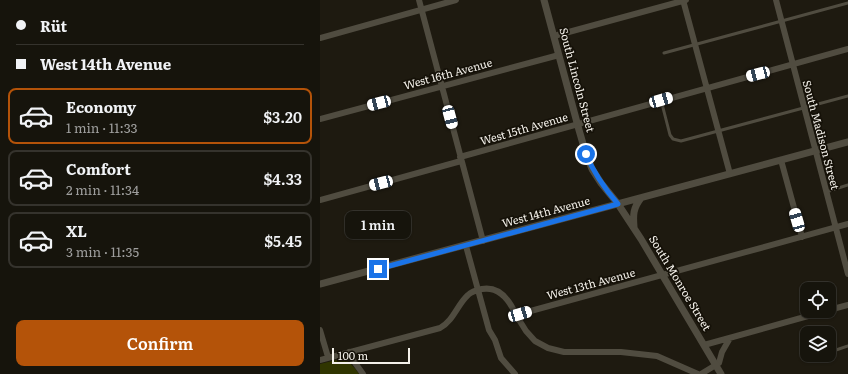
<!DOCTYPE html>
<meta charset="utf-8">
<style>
:root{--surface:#16140c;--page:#1f1d15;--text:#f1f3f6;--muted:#9e9e9d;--line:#35332d;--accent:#b45309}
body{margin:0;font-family:Literata,serif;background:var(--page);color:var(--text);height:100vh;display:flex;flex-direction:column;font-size:15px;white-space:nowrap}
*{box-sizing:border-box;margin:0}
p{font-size:13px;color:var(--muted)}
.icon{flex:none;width:22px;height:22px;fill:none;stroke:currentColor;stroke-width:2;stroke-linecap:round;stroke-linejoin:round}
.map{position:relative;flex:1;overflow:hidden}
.drawer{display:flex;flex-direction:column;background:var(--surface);width:320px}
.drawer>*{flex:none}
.top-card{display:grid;align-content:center;height:88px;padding:0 16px;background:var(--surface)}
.fabs{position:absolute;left:480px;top:282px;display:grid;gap:8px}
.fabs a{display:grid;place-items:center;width:36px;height:36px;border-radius:8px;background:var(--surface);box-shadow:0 1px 3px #0004,0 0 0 1px var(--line);font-size:20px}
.scale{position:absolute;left:12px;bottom:10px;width:78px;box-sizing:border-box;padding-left:4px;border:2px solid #f4f1ea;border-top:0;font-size:11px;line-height:14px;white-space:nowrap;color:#f4f1ea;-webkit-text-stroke:3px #151108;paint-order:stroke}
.end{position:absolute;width:18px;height:18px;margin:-9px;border:5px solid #1a73e8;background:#fff;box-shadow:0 0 0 2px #fff}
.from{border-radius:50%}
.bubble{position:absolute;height:28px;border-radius:8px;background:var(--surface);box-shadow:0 1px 3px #0004,0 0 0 1px var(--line);font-size:13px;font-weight:600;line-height:28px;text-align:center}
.car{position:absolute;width:12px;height:24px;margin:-12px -6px;border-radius:5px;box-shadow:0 0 3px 1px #0007;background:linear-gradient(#fff 24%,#345 0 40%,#fff 0 76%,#345 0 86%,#fff 0)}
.top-card b{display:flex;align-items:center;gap:14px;height:38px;font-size:15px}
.top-card b+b{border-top:1px solid var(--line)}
.top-card i{width:10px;height:10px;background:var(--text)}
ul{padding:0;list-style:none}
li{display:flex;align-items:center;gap:12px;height:56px;margin:0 8px 6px;padding:0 8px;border:2px solid var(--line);border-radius:8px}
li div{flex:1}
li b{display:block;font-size:15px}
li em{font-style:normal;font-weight:600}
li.on{border-color:var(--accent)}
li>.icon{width:36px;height:36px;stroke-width:1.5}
.button{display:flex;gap:8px;margin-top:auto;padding:8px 16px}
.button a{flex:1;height:46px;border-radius:8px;background:var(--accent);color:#fff;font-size:16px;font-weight:600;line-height:46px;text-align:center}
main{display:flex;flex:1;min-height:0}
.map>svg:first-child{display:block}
</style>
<main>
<section class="drawer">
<div class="top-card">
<b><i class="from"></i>Rüt</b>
<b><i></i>West 14th Avenue</b>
</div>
<ul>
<li class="on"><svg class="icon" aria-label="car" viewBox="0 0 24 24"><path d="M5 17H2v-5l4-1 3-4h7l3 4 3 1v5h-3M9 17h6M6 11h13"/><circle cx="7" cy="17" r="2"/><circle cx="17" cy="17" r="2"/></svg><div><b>Economy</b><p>1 min · 11:33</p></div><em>$3.20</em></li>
<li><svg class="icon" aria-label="car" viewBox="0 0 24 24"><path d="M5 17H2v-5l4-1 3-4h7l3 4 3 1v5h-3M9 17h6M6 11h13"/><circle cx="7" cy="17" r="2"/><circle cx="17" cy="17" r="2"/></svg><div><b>Comfort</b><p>2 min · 11:34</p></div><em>$4.33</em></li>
<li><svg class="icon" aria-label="car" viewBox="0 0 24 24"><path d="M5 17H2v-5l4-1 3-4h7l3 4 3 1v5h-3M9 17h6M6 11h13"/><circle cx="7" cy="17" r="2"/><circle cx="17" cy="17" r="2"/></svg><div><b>XL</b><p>3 min · 11:35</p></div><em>$5.45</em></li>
</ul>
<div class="button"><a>Confirm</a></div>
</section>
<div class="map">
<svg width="528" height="374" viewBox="0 0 528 374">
<rect width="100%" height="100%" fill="#1e1a10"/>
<!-- green -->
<path fill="#303500" d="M20 359C29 360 34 367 39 374H0V364Z"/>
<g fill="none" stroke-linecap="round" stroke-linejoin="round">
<!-- service -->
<path stroke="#504c40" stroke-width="3" d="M344 53 528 3
M341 100 350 135 353 139 361 141 528 96
M506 192 528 185
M516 350 528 346"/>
<!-- minor -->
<path stroke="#504c40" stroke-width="6" d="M99 0 163 241
M363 0 410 174
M456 0 528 274
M234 36 366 0
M0 38 136 0
M0 119 239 55
M140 157 528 49
M461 160 482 237
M0 200 141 161
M146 246 169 330 175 340 181 358 195 374
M509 310 528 305
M196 315 206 331 215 341 228 348 244 352H301L337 356 378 374
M0 330 8 357
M384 345 506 311
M29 352 33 360 43 374
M0 360 120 328C134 320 137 305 148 295 152 291 157 290 162 289 180 286 190 301 196 315L528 224
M381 374 399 363 402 352 410 338"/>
<!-- tertiary -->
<path stroke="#504c40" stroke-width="7" d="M224 0 259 130 266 154 272 169 281 183 298 204 321 239 401 374
M314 227C313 215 313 208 321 198
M0 284 528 142"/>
</g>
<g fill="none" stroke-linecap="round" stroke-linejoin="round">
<!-- route -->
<path stroke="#1a73e8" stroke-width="5" d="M58 269 298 204C285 189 274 174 266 154"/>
</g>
<g text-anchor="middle" stroke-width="3.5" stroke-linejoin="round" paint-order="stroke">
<!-- street labels -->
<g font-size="11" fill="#f4f1ea" stroke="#151108">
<text transform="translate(128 74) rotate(-15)" y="4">West 16th Avenue</text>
<text transform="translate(257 80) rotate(75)" y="4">South Lincoln Street</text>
<text transform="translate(204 129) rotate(-16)" y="4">West 15th Avenue</text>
<text transform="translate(501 135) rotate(75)" y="4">South Madison Street</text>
<text transform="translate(226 212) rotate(-15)" y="4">West 14th Avenue</text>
<text transform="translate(360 283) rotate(59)" y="4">South Monroe Street</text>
<text transform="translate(271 284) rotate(-15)" y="4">West 13th Avenue</text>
</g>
</g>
</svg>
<div class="fabs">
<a><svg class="icon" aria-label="locate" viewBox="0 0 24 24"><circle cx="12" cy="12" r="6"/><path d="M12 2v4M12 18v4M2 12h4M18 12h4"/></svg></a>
<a><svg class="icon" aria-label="layers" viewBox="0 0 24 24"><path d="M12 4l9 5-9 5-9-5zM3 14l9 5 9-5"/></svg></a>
</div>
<div class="scale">100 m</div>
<i class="end from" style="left:266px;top:154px"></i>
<i class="end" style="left:58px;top:269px"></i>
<div class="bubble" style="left:25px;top:211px;width:66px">1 min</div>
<i class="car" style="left:438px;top:74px;rotate:255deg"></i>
<i class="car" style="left:341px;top:100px;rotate:74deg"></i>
<i class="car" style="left:59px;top:103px;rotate:255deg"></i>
<i class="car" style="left:130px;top:117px;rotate:165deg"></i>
<i class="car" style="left:61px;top:183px;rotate:255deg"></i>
<i class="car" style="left:477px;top:220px;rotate:344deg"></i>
<i class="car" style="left:200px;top:314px;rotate:74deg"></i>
</div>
</main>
